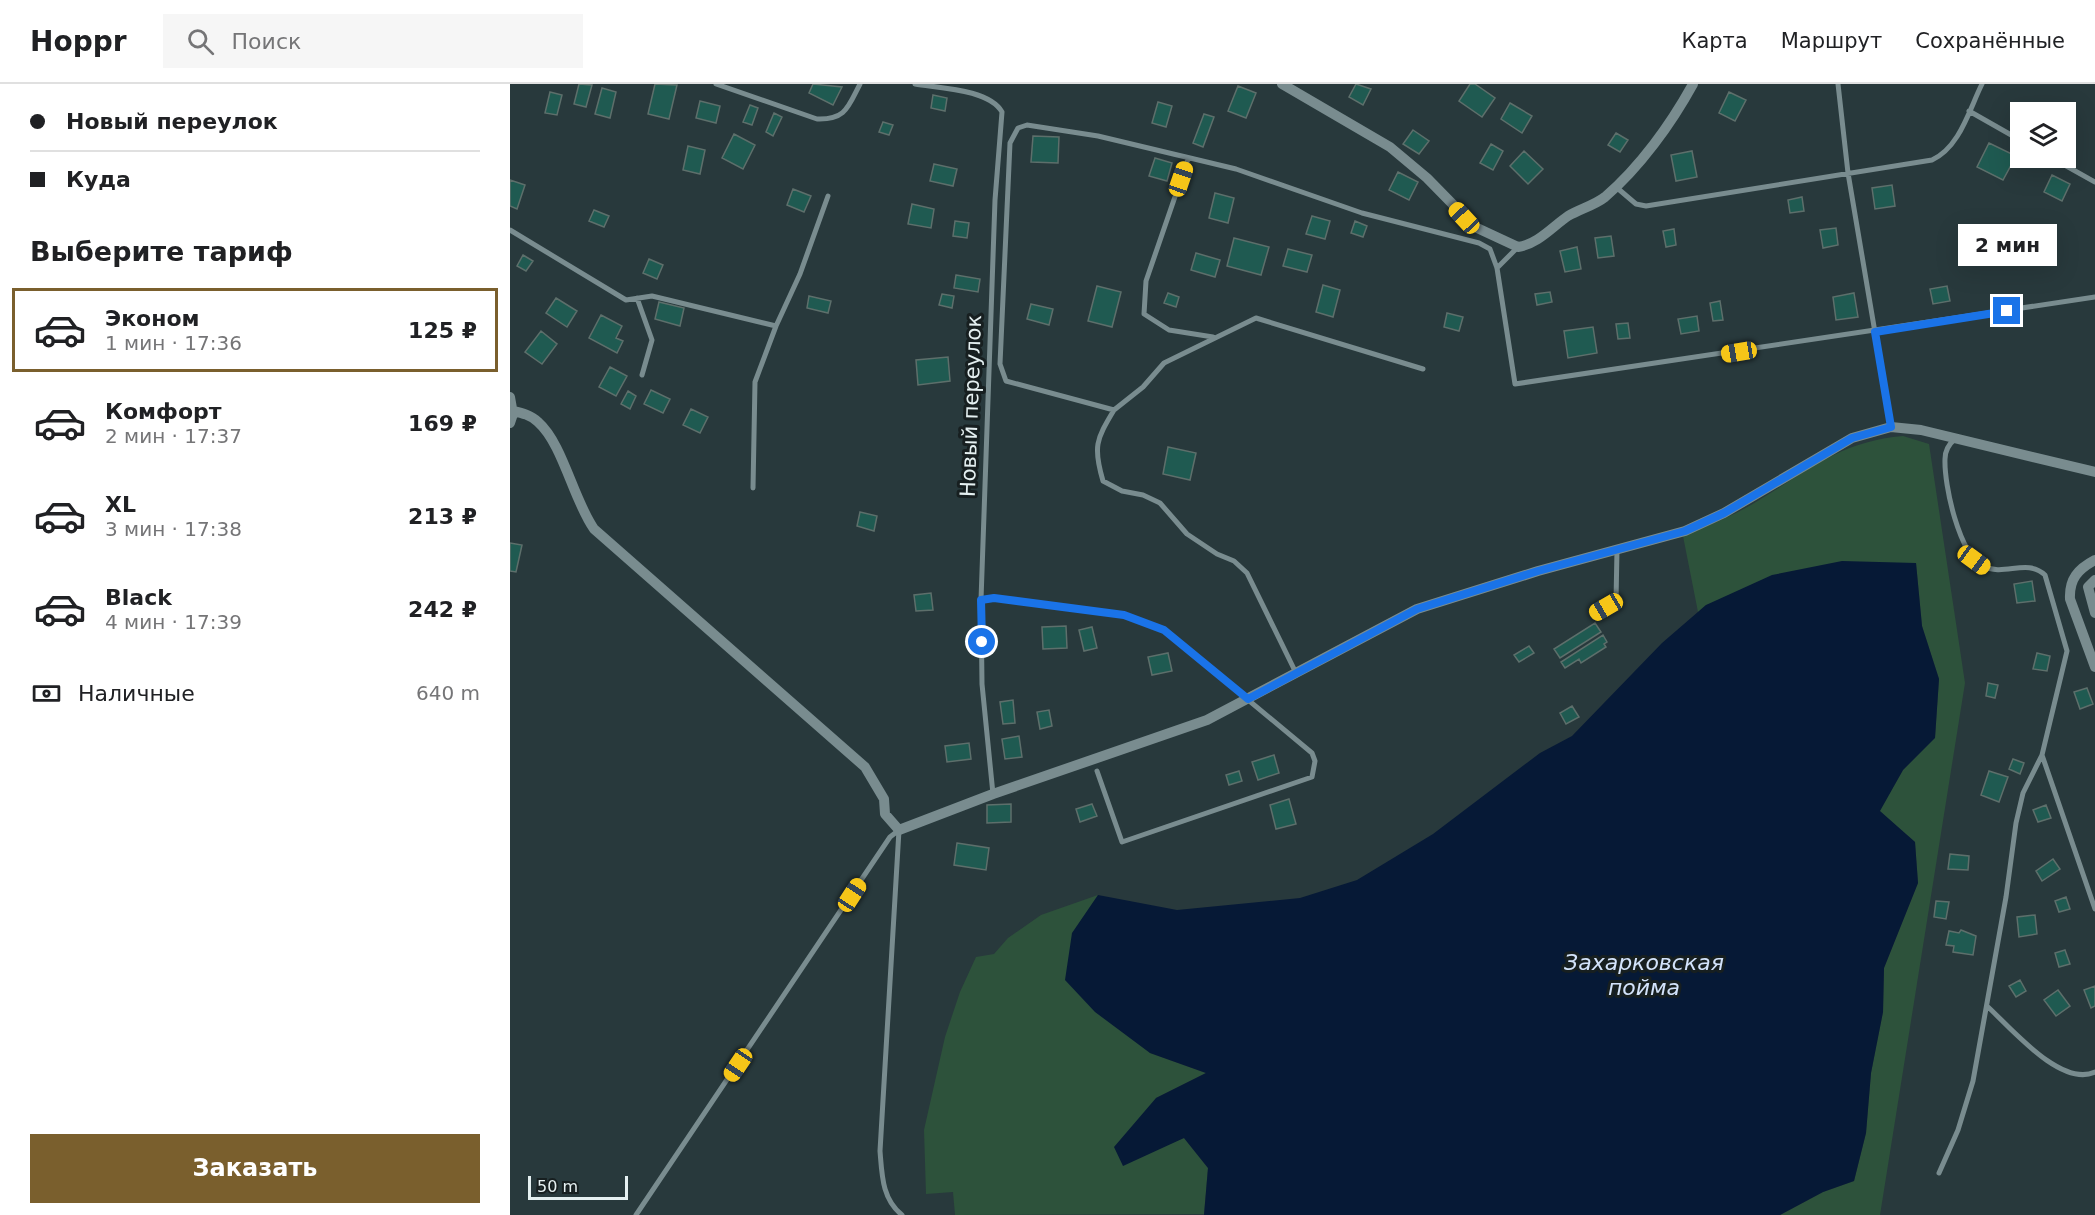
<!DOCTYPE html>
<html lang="ru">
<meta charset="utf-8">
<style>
:root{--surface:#fff;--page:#f6f6f6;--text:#202124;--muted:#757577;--line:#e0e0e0;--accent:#7a5f2d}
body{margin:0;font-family:"DejaVu Sans",sans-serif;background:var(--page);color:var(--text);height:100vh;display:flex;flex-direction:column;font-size:22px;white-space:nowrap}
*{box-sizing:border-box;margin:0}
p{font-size:20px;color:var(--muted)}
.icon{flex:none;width:33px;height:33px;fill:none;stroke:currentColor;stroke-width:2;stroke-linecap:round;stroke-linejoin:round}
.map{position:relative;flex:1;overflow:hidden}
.panel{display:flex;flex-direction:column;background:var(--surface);width:510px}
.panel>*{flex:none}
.hud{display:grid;align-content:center;height:132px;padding:0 30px;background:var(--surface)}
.fabs{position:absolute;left:1500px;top:18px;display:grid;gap:12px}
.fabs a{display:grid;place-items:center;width:66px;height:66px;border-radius:0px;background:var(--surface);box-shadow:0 6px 24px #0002;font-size:30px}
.scale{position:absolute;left:18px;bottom:15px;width:100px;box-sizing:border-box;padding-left:6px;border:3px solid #e5f0f1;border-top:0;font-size:16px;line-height:21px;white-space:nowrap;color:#e5f0f1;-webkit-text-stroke:4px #171f20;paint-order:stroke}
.end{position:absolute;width:27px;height:27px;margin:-14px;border:8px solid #1a73e8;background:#fff;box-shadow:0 0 0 3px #fff}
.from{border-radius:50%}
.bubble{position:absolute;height:42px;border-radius:0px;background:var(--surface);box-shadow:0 6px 24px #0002;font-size:20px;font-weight:700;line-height:42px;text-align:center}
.car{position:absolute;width:18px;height:36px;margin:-18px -9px;border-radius:8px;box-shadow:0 0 4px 2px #0007;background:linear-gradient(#f5c518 24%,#345 0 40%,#f5c518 0 76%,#345 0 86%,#f5c518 0)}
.hud b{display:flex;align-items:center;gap:21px;height:57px;font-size:22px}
.hud b+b{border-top:2px solid var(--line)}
.hud i{width:15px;height:15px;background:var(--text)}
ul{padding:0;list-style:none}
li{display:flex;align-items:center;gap:18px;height:84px;margin:0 12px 9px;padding:0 18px;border:3px solid transparent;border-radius:0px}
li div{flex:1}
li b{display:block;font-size:22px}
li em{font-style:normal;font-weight:700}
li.active{border-color:var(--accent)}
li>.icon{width:54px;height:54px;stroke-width:1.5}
h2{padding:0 30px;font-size:27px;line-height:72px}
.pay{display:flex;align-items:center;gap:15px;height:66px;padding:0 30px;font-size:22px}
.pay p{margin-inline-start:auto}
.action{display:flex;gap:12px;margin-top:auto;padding:12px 30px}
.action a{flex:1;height:69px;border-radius:0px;background:var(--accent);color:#fff;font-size:24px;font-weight:700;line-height:69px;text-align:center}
header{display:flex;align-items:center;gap:36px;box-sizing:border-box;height:84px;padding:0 30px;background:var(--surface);border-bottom:2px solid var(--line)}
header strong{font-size:28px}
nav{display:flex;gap:33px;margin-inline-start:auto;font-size:21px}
.search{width:420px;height:54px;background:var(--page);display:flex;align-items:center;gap:15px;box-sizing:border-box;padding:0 21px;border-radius:0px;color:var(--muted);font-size:22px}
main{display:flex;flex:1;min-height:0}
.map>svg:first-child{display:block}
</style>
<header>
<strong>Hoppr</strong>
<div class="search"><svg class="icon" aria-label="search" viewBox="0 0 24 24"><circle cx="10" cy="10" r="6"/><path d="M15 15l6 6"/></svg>Поиск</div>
<nav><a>Карта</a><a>Маршрут</a><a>Сохранённые</a></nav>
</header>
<main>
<section class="panel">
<div class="hud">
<b><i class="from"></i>Новый переулок</b>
<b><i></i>Куда</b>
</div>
<h2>Выберите тариф</h2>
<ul>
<li class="active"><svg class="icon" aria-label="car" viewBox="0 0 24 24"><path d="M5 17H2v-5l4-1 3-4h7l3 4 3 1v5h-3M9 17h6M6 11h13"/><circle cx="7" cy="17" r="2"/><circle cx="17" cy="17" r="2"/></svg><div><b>Эконом</b><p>1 мин · 17:36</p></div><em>125 ₽</em></li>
<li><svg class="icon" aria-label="car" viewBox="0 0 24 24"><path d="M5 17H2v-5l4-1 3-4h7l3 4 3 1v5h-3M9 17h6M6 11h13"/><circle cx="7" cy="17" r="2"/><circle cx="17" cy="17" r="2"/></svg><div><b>Комфорт</b><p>2 мин · 17:37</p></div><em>169 ₽</em></li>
<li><svg class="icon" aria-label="car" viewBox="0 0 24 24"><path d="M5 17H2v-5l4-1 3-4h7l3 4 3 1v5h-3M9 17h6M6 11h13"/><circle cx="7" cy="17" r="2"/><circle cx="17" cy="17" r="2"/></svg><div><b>XL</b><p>3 мин · 17:38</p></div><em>213 ₽</em></li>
<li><svg class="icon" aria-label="car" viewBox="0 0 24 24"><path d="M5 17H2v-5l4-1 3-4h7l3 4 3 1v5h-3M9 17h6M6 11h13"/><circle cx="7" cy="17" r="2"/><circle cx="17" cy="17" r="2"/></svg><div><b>Black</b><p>4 мин · 17:39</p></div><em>242 ₽</em></li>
</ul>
<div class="pay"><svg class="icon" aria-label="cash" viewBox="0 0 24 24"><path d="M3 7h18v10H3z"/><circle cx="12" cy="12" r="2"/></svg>Наличные<p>640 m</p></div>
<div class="action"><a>Заказать</a></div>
</section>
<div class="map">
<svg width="1585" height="1131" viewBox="0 0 1585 1131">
<rect width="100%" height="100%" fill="#28393c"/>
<!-- green -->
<path fill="#2d523b" d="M1393 352 1419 360 1455 599 1370 1131H1270L1313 1108 1344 1097 1356 1049 1361 989 1373 928 1374 884 1408 799 1405 758 1369 727 1393 686 1425 653 1429 595 1412 542 1406 479 1196 521 1188 528 1173 452C1191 444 1210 437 1228 428 1287 397 1321 358 1393 352Z
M588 811 562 850 640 969 696 989 646 1014 653 1062 674 1054 698 1084 694 1130 445 1131 443 1108 416 1110 414 1046 435 953 450 908 466 873 484 870 498 854 531 831Z"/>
<!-- water -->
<path fill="#061936" d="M1332 477 1406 479 1412 542 1429 595 1425 654 1393 686 1370 727 1405 758 1408 799 1374 884 1373 928 1361 989 1356 1049 1344 1097 1313 1108 1270 1131H694L698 1084 674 1054 613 1082 604 1063 646 1014 696 989 640 969 585 928 555 896 562 849 588 811 667 826 790 814 847 796 923 750 1030 669 1062 652 1152 559 1196 521 1262 491Z"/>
<!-- building -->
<path fill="#1f5a51" stroke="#5d6f6b" stroke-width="1.5" d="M69 0 82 1 76 23 64 20Z
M145 0 167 1 159 35 138 30Z
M303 0 332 3 323 21 299 9Z
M846 0 861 5 853 21 839 13Z
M960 0H965L985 14 972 33 949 17Z
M728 2 746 9 736 34 718 27Z
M92 4 106 8 100 34 85 30Z
M40 8 52 11 47 31 35 29Z
M1219 8 1236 16 1225 37 1209 29Z
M423 11 437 14 435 27 421 24Z
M190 17 210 22 206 39 186 34Z
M648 18 662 22 656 43 642 39Z
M1000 19 1022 32 1012 49 991 35Z
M240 21 248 24 242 41 233 38Z
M264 29 272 33 263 52 256 48Z
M694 30 704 33 693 63 683 59Z
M373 38 383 41 379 51 369 48Z
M903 46 919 57 909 70 893 60Z
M1106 49 1118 56 1110 68 1098 61Z
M224 50 245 61 233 85 212 74Z
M523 52 549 53 548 79 521 78Z
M1479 59 1506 72 1493 96 1467 83Z
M981 60 993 67 983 86 970 79Z
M178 62 195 66 190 90 173 86Z
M1014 67 1033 85 1018 100 1000 82Z
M1182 67 1187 93 1166 97 1161 71Z
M645 74 662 79 657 97 639 92Z
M424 80 447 85 443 102 420 97Z
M888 88 908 98 899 116 879 106Z
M1542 91 1560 100 1552 117 1534 108Z
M0 96 15 101 7 125 0 122Z
M1382 101 1385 122 1365 125 1362 104Z
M283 105 301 112 294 128 277 121Z
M705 109 724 114 718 139 699 134Z
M1292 113 1294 127 1280 129 1278 116Z
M402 120 424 125 421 144 398 140Z
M84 126 99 132 94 143 79 137Z
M802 132 820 137 815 155 796 150Z
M445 137 459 139 457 154 443 152Z
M845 137 857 142 853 153 841 149Z
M1326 144 1328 161 1313 164 1310 146Z
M1164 145 1166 161 1156 163 1153 147Z
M1467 151 1470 170 1452 172 1449 153Z
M1101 152 1104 172 1088 174 1085 154Z
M724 154 759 163 751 191 717 182Z
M1067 163 1071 185 1055 188 1050 167Z
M778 165 802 171 797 188 773 182Z
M686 169 710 176 705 193 681 186Z
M13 171 23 177 16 187 7 182Z
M139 175 153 181 147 195 133 189Z
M446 191 470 195 468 208 444 204Z
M813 201 830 206 823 233 806 228Z
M587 202 611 208 602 243 578 237Z
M1437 202 1440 217 1423 220 1420 205Z
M1040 208 1042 218 1027 221 1025 210Z
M658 209 669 213 666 223 654 219Z
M1344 209 1348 233 1326 236 1323 213Z
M432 210 444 212 442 224 429 221Z
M299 212 321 217 318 229 297 224Z
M46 214 67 227 57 243 36 229Z
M1210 217 1213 236 1203 237 1200 219Z
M149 218 174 224 170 242 145 235Z
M521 220 543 225 539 241 517 235Z
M937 229 953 233 949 247 934 243Z
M91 231 112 242 106 254 113 257 107 269 79 254Z
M1187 232 1189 247 1171 250 1168 235Z
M1118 239 1120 254 1108 255 1106 240Z
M1083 243 1087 269 1058 274 1054 247Z
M31 247 47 260 32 280 15 268Z
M438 273 440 297 408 301 406 276Z
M100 283 117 292 106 312 89 303Z
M141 306 160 315 153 329 134 320Z
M118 307 126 312 120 325 111 320Z
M181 325 198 333 190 349 173 341Z
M658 363 686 369 680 396 653 390Z
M350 428 367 432 364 447 347 442Z
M0 459 12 461 6 488 0 487Z
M1522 497 1525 517 1507 519 1504 500Z
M421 509 423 526 406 527 404 511Z
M1085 539 1091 548 1050 574 1044 565Z
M556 542 557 564 533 565 532 543Z
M582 543 587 564 574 567 569 546Z
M1093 551 1097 558 1094 560 1096 563 1071 579 1069 575 1055 584 1051 578Z
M1019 562 1024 569 1009 578 1004 571Z
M658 569 662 587 642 591 638 573Z
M1527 569 1540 572 1537 587 1523 585Z
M1478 599 1488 601 1485 614 1476 612Z
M1577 604 1583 620 1570 625 1564 608Z
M503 616 505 639 493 640 490 618Z
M1062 622 1069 633 1056 640 1050 629Z
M539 626 542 642 530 645 527 628Z
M509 652 512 673 495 675 492 655Z
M459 659 461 675 437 678 435 662Z
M764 671 769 689 748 696 742 678Z
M1503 675 1514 679 1510 690 1499 685Z
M729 687 732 697 719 701 716 691Z
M1479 687 1498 693 1489 718 1471 711Z
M779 715 786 740 766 745 760 721Z
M501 720V738L477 739V721Z
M582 720 587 732 570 738 566 725Z
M1536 721 1541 734 1528 738 1523 726Z
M447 759 479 764 476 786 444 781Z
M1440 770 1459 772 1458 786 1438 785Z
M1543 775 1550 785 1532 797 1526 787Z
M1556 813 1560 825 1549 828 1545 817Z
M1426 817 1439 818 1436 835 1424 833Z
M1525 831 1527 850 1509 853 1507 833Z
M1451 846 1466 852 1463 871 1443 868 1444 862 1436 861 1439 847 1449 849Z
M1555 866 1560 880 1549 883 1545 869Z
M1510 896 1516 907 1506 913 1499 902Z
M1585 902V922L1581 924 1574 906Z
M1548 906 1560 922 1546 932 1534 916Z"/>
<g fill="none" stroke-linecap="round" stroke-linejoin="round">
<!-- service -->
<path stroke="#798c8f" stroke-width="5" d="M206 0 307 35C336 36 338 23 350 0
M405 0C428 4 479 5 492 28L485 116 471 516 472 600 483 710
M1328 0 1338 89 1381 343
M1459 27 1510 56
M1542 74 1585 98
M678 75 636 197 634 230 659 246 703 253
M1106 103 1126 120 1136 122 1422 76C1450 63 1459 26 1472 0
M0 146 116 216 142 212 266 242 245 298 243 404
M987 184 1008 163
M127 214 142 256 132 291
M266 242 290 190 318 112
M604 326 633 303 654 279 746 234 913 285
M471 516 484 514 614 531 654 546 802 669 805 677 802 693 612 758 587 687
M1085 530 1106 517 1107 466
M786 589 737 489 724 477 707 470 677 450 650 419 633 411 612 407 593 397C583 363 586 356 604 326L496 297 490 280 500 59 508 44 517 41 588 52 726 85 852 129 969 159 980 165 987 184 1005 300 1585 213
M1532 671 1585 825
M389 746 370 1067C372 1091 372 1115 392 1131
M1477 922C1500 943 1551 1004 1585 988
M1429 1089 1448 1046 1463 997 1496 813 1506 739 1513 709 1532 671 1557 567 1535 491C1517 474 1494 493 1473 482 1449 470 1434 401 1435 375 1435 367 1439 360 1445 355
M126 1131 380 753 389 746"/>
<!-- minor -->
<path stroke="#798c8f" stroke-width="10" d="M772 0 880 63 917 94 965 143 1008 163C1028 160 1042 143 1058 132 1070 125 1085 121 1095 113 1130 83 1161 40 1183 0
M0 313 3 330 0 339
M3 327C12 329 21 331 28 338 53 360 63 415 84 445L355 683 374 715 375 730 389 746 483 710 697 636 907 525 1028 487 1175 447 1214 429 1342 354 1381 343 1411 346 1585 388
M1585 476C1568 485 1559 495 1560 515L1585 583
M1585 496 1578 503 1585 529"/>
</g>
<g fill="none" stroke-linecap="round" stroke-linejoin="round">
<!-- route -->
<path stroke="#1a73e8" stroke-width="8" d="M472 558 471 516 484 514 614 531 654 546 738 615 907 525 1028 487 1175 447 1214 429 1342 354 1381 343 1365 248 1497 227"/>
</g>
<g text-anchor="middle" stroke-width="6" stroke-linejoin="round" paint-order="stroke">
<!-- street labels -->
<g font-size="21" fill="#e5f0f1" stroke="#171f20">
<text transform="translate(461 322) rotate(-88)" y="7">Новый переулок</text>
</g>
<!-- water labels -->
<g font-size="22" font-style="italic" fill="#d3e3fb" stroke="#171f20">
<text x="1134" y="886">Захарковская<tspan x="1134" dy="25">пойма</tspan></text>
</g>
</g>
</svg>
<div class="fabs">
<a><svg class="icon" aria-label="layers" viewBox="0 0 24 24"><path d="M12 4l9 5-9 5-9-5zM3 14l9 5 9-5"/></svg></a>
</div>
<div class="scale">50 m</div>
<i class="end from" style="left:472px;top:558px"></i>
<i class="end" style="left:1497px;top:227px"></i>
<div class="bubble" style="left:1448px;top:140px;width:99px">2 мин</div>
<i class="car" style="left:671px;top:95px;rotate:19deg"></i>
<i class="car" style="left:954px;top:134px;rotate:317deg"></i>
<i class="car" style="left:1229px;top:268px;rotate:261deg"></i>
<i class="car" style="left:1464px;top:476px;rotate:126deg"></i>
<i class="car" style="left:1096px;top:523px;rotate:240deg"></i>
<i class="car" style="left:342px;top:811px;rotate:33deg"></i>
<i class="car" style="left:228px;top:981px;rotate:214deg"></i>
</div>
</main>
